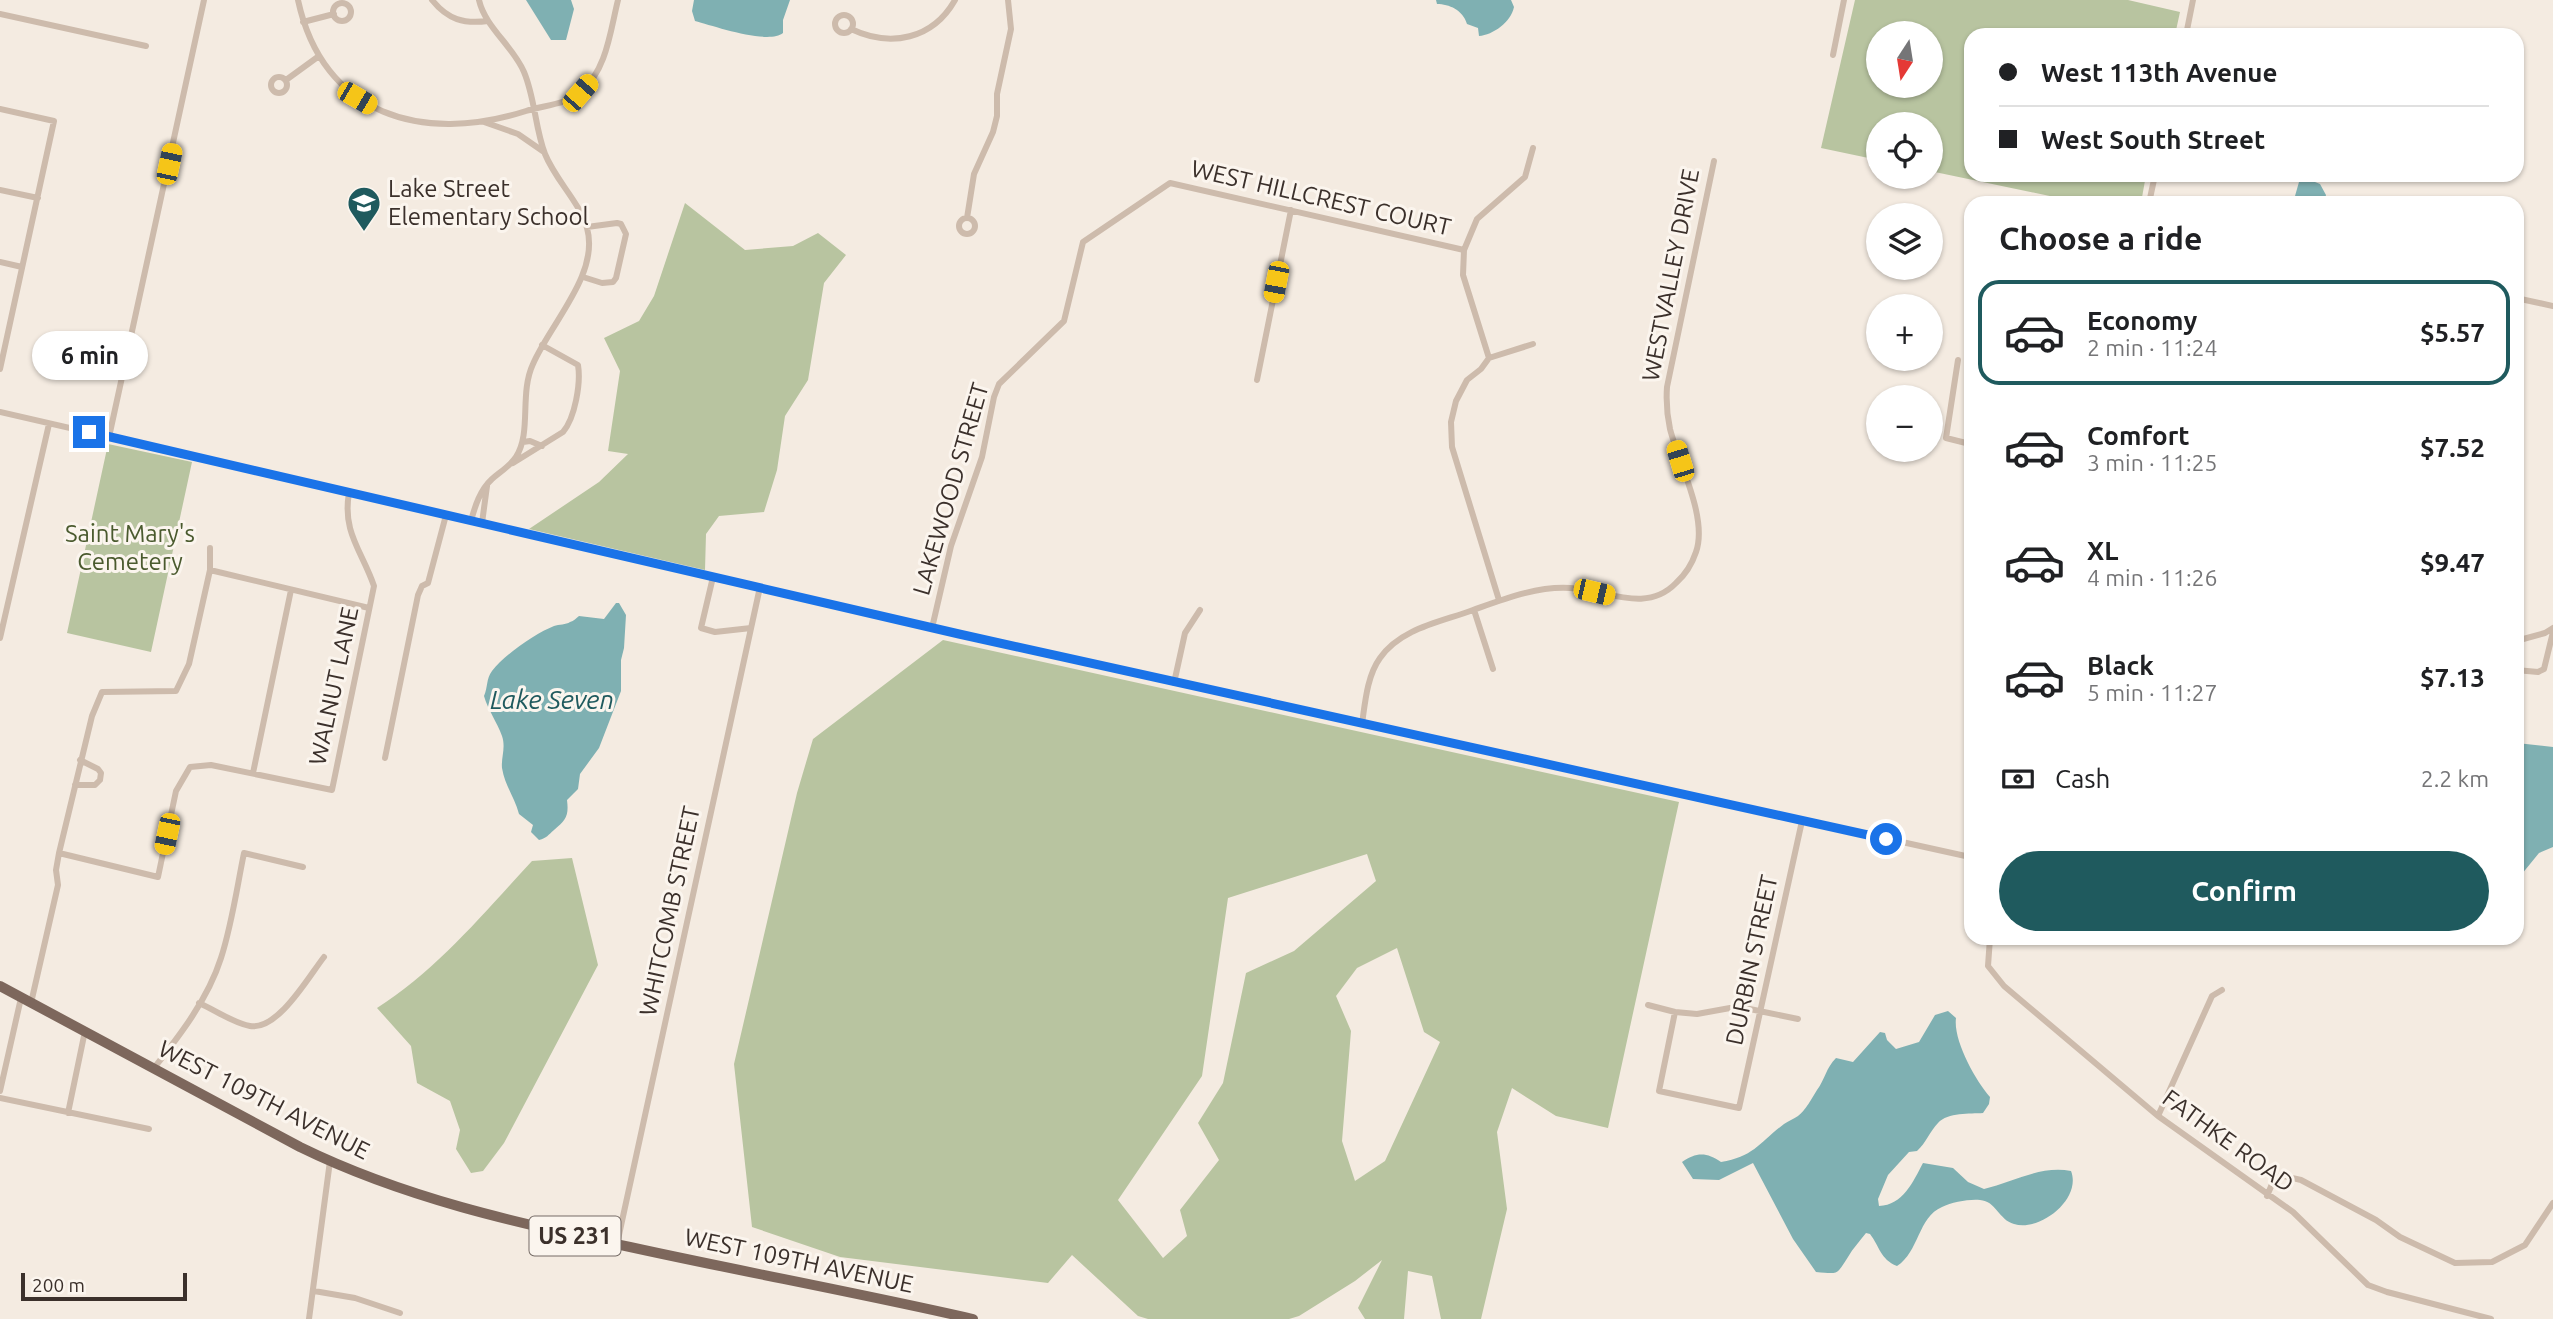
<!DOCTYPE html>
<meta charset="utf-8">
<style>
:root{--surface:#fff;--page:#f6f6f6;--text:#202124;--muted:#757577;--line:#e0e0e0;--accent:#1f5a5e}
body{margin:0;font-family:Ubuntu,sans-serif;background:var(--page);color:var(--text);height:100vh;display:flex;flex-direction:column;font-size:26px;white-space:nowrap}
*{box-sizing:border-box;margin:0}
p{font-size:23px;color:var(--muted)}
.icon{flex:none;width:38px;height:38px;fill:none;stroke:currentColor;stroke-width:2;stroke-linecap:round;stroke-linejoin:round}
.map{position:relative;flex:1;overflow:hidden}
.side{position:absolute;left:1964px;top:196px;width:560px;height:749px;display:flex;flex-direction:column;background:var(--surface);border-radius:21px;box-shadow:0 2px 5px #0004}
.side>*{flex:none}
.banner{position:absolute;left:1964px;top:28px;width:560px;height:154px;border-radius:21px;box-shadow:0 2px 5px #0004;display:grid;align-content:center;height:154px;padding:0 35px;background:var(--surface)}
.needle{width:46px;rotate:192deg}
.controls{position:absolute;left:1866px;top:21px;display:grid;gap:14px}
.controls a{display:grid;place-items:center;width:77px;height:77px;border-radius:50%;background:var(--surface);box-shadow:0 2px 5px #0004;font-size:35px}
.scale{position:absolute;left:21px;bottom:18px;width:166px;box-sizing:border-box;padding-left:7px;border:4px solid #3b302b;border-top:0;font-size:19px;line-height:24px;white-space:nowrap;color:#3b302b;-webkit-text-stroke:5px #fbf5ee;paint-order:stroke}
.end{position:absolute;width:32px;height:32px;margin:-16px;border:9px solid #1a73e8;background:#fff;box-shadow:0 0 0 4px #fff}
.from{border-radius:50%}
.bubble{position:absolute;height:49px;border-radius:24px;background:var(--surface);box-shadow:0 2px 5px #0004;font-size:23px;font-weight:600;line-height:49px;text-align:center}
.car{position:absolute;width:21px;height:42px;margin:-21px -10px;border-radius:9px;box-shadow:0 0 5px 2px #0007;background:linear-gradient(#f5c518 24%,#345 0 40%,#f5c518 0 76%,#345 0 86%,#f5c518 0)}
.banner b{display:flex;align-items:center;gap:24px;height:66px;font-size:26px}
.banner b+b{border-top:2px solid var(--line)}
.banner i{width:18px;height:18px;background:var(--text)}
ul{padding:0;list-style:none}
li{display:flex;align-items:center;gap:21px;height:105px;margin:0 14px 10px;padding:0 21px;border:4px solid transparent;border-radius:21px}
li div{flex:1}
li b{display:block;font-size:26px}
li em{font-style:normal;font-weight:600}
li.active{border-color:var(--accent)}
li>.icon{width:63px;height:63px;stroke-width:1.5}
h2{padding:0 35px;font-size:32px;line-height:84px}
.pay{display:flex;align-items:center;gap:18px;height:77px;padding:0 35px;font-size:26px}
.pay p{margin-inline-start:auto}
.button{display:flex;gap:14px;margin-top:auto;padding:14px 35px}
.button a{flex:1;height:80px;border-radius:42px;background:var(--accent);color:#fff;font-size:28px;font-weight:600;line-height:80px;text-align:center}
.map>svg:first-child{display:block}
</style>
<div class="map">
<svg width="2553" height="1319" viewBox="0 0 2553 1319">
<rect width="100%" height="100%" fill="#f4ebe1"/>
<!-- green -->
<path fill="#b8c4a0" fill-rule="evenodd" d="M1855 0H2128L2180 12 2175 35H1970V175H2146L2141 203H2083L1930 171V124H1878V160L1821 148ZM1878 33H1930V86H1878Z
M685 203 745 250 793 246 818 233 846 255 824 283 808 380 785 416 777 470 764 512 719 516 706 534 705 570 529 529 599 482 628 454 608 451 620 371 604 338 639 321 654 296Z
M108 444 192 462 151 652 67 633Z
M943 640 1679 802 1608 1128 1556 1116 1512 1088 1497 1132 1507 1209 1481 1319H1441L1432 1276 1408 1271 1404 1319H1365L1358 1308 1382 1260 1355 1281 1299 1316 1289 1319H1148L1138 1316 1072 1255 1048 1283 840 1257 752 1227 734 1064 797 793 813 739ZM1367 854 1376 881 1294 951 1246 973 1223 1083 1198 1123 1219 1160 1180 1210 1187 1236 1163 1258 1118 1200 1202 1076 1228 898ZM1397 948 1424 1032 1440 1042 1385 1161 1355 1181 1342 1141 1351 1031 1336 996 1357 968Z
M572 858 598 965 504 1143 483 1171 471 1173 456 1149 460 1130 450 1101 417 1083 411 1046 377 1008C437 970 484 913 532 861Z"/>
<!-- water -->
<path fill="#7fb0b2" d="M526 0H571L574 9 566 40H551Z
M694 0H790L783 20V33C768 45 714 26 695 21L692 11Z
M1436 0H1511L1514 7C1511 22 1493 35 1479 36L1478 28 1467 24C1463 10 1449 4 1437 4Z
M2305 178 2320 184 2326 195 2324 203H2293L2299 182Z
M616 603H619L626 615 624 648 621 660V691L599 748 580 774 578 789 567 800C569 816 566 820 554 830 548 835 547 838 539 840L531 832 533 825 519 814C515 798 505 786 502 768 501 757 506 748 502 736 497 722 488 710 484 696 488 687 486 679 492 671 504 655 536 633 554 626 559 624 566 625 570 622 574 621 576 618 579 616L604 619Z
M2517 743 2553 747V847L2539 853 2517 880Z
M1948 1011 1956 1018C1953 1040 1975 1080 1990 1097L1989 1104 1983 1113C1970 1114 1948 1112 1938 1123 1930 1131 1926 1143 1917 1151L1909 1152 1888 1175 1878 1199 1879 1206C1903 1205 1913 1182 1923 1163L1953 1168 1968 1182 1984 1189C2013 1182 2041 1165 2071 1171 2082 1199 2040 1232 2014 1224 1999 1220 1996 1201 1980 1200 1969 1199 1952 1202 1942 1207 1918 1217 1919 1252 1897 1266 1880 1259 1880 1247 1870 1234L1866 1233C1860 1241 1853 1248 1848 1257 1836 1275 1840 1274 1816 1272L1793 1239 1753 1163 1719 1180 1693 1179 1682 1162C1696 1152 1707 1152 1721 1162 1754 1157 1760 1142 1784 1124 1788 1121 1794 1119 1798 1116 1805 1111 1812 1098 1817 1090 1825 1079 1826 1068 1836 1058L1853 1062 1880 1032 1885 1033 1887 1040 1896 1049 1919 1042 1935 1015Z"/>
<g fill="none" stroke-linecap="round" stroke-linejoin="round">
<!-- minor -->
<path stroke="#cdbbac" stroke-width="6" d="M298 0C323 116 423 144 526 111 544 105 566 105 581 92 607 69 610 32 618 0
M432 0C448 20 464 24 488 21
M333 12a9 9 0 1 1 18 0a9 9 0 1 1-18 0Z
M0 14 146 46
M835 24a9 9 0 1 1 18 0a9 9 0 1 1-18 0Z
M303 22 334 14
M851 29C891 48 933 39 955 0
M2186 35 2193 0
M1833 55 1844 0
M271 85a8 8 0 1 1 16 0a8 8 0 1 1-16 0Z
M286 80 319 56
M0 109 54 121 0 369
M484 122 518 134 544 152
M0 190 38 198
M2149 203 2155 175
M959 226a8 8 0 1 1 16 0a8 8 0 1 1-16 0Z
M967 218 974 174 993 132 997 116V94L1011 29 1008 0
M0 262 22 267
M583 277 602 283 613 282 616 278 626 234 621 224 617 223 587 227
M2516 298 2553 306
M1489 358 1463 275 1464 250 1477 219 1525 177 1533 148
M1958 360 1946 438 1970 444
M1257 380 1291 210
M0 412 760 587 932 628 1970 857
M109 437 204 0
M523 442 530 441 542 446
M513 463 563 432C575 418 581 383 578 365L542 345
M471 521C475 506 480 490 492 479 500 472 510 466 516 457 532 432 519 394 533 364 550 324 600 274 587 228 579 201 556 181 545 154 535 128 535 98 524 72 513 46 485 27 479 0
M482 523 487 486
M210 548V570L369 608
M713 577 701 628 715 632 751 628
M1499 600 1452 447 1451 422 1456 401 1467 380 1481 369 1489 358 1533 344
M1474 610 1493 669
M932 628 951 546 982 457 994 397 999 384 1064 321 1083 242 1170 183 1464 250
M0 638 49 424
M2516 641 2545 633 2553 628
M2516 670 2538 672 2544 669 2553 632
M1174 683 1185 633 1200 610
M1362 724C1365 703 1367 676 1380 658 1401 628 1441 622 1473 610 1504 599 1537 586 1570 588 1607 590 1646 614 1676 583 1685 575 1692 564 1696 552 1708 518 1679 464 1670 429 1667 415 1666 401 1667 387L1714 161
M385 758 418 595 422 586 428 583 446 515
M253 773 291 590
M75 785H95L100 780 101 773 98 769 80 760
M59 853 158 877 176 791 190 767 211 765 332 790 374 586C362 551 342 532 349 493
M1990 938 1988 966 2004 986 2158 1116 2293 1212 2368 1285 2387 1292 2491 1319
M31 1003 58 885 56 870 59 853 92 716 102 692 176 691 189 664 210 570
M199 1003C215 1010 233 1023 250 1026 278 1031 309 976 324 957
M1648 1005 1675 1012 1697 1014 1730 1008H1745L1798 1019
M1675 1012 1659 1091 1739 1108 1802 821
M154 1068C180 1035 208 999 221 958 232 924 237 887 244 853L303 867
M0 1091 21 998
M0 1098 149 1129
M68 1113 85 1031
M2158 1116 2212 996 2222 990
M2267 1196 2275 1177 2284 1176 2301 1180 2376 1220 2400 1237 2455 1263 2492 1262 2525 1245 2553 1203
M617 1244 760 587
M314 1291 355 1298 400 1313
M309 1319 330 1161"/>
<!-- primary -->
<path stroke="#7d675c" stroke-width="10" d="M0 986 300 1147C404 1198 517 1223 630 1247 744 1272 859 1293 973 1319"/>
</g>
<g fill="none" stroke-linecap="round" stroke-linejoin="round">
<!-- route -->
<path stroke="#1a73e8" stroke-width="9" d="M89 432 959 634 1886 839"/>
</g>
<!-- icons -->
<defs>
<symbol id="school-pin" viewBox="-11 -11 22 30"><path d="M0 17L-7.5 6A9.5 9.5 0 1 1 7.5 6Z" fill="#1f5a5e" stroke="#fbf5ee"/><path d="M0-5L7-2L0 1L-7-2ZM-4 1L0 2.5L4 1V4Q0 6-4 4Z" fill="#fff"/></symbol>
</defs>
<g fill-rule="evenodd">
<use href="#school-pin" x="345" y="184" width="38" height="52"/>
</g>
<g text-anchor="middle" stroke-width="6" stroke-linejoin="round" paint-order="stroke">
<!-- shield labels -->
<rect fill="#fbf5ee" stroke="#756b66" stroke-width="2" x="529.5" y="1216.5" width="91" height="39" rx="5"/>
<g font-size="23" font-weight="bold" fill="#3b302b">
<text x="575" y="1244">US 231</text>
</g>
<!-- poi labels -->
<g font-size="24" fill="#3b302b" stroke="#fbf5ee" text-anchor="start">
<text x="388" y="197">Lake Street<tspan x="388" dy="28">Elementary School</tspan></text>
</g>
<!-- street labels -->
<g font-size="24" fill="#3b302b" stroke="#fbf5ee">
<text transform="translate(1321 198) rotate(13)" y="8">WEST HILLCREST COURT</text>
<text transform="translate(1671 275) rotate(-79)" y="8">WESTVALLEY DRIVE</text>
<text transform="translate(951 489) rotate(-74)" y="8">LAKEWOOD STREET</text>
<text transform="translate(334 686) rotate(-78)" y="8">WALNUT LANE</text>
<text transform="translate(670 911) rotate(-78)" y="8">WHITCOMB STREET</text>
<text transform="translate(1752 960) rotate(-78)" y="8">DURBIN STREET</text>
<text transform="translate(264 1100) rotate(27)" y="8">WEST 109TH AVENUE</text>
<text transform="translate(2228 1141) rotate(36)" y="8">FATHKE ROAD</text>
<text transform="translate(799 1261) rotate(12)" y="8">WEST 109TH AVENUE</text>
</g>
<!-- park labels -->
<g font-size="24" fill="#4a5a2e" stroke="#fbf5ee">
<text x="130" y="542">Saint Mary's<tspan x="130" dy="28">Cemetery</tspan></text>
</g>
<!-- water labels -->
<g font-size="26" font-style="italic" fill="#1f5a5e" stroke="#fbf5ee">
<text x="552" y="709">Lake Seven</text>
</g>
</g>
</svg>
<div class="controls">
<a><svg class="needle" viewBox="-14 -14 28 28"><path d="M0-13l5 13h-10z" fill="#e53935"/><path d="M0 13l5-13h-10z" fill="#757577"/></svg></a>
<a><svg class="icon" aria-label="locate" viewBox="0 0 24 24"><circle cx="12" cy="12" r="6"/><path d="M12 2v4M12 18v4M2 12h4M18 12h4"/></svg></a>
<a><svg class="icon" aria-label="layers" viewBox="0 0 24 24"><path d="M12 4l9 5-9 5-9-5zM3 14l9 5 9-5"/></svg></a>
<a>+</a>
<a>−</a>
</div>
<div class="scale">200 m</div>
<i class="end from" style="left:1886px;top:839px"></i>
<i class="end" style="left:89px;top:432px"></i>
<div class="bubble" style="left:32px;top:331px;width:116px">6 min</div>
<i class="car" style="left:580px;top:93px;rotate:41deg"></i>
<i class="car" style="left:357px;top:98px;rotate:120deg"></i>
<i class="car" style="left:169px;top:164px;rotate:12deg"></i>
<i class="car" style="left:1276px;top:282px;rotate:191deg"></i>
<i class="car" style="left:1680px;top:461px;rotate:343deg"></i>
<i class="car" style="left:1594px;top:592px;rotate:103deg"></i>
<i class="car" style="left:167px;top:834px;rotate:192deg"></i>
<div class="banner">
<b><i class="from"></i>West 113th Avenue</b>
<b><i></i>West South Street</b>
</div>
<section class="side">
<h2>Choose a ride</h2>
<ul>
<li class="active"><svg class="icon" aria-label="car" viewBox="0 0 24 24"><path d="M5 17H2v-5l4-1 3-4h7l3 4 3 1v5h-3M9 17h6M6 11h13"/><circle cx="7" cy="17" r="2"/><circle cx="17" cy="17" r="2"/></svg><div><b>Economy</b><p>2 min · 11:24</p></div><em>$5.57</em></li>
<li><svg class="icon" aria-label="car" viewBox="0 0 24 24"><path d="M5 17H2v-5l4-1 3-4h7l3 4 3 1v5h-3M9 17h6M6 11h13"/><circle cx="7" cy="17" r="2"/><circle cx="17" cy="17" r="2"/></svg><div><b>Comfort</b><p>3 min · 11:25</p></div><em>$7.52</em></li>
<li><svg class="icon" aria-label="car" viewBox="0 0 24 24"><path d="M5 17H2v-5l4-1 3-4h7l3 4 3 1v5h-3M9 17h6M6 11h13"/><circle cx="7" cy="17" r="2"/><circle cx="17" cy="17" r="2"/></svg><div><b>XL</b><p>4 min · 11:26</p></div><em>$9.47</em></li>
<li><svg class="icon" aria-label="car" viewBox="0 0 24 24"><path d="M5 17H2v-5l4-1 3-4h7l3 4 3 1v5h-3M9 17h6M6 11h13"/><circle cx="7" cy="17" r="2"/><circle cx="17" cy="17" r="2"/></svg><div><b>Black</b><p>5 min · 11:27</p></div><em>$7.13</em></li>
</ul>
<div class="pay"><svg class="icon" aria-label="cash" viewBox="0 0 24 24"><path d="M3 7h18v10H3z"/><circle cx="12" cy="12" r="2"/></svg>Cash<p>2.2 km</p></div>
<div class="button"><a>Confirm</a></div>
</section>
</div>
